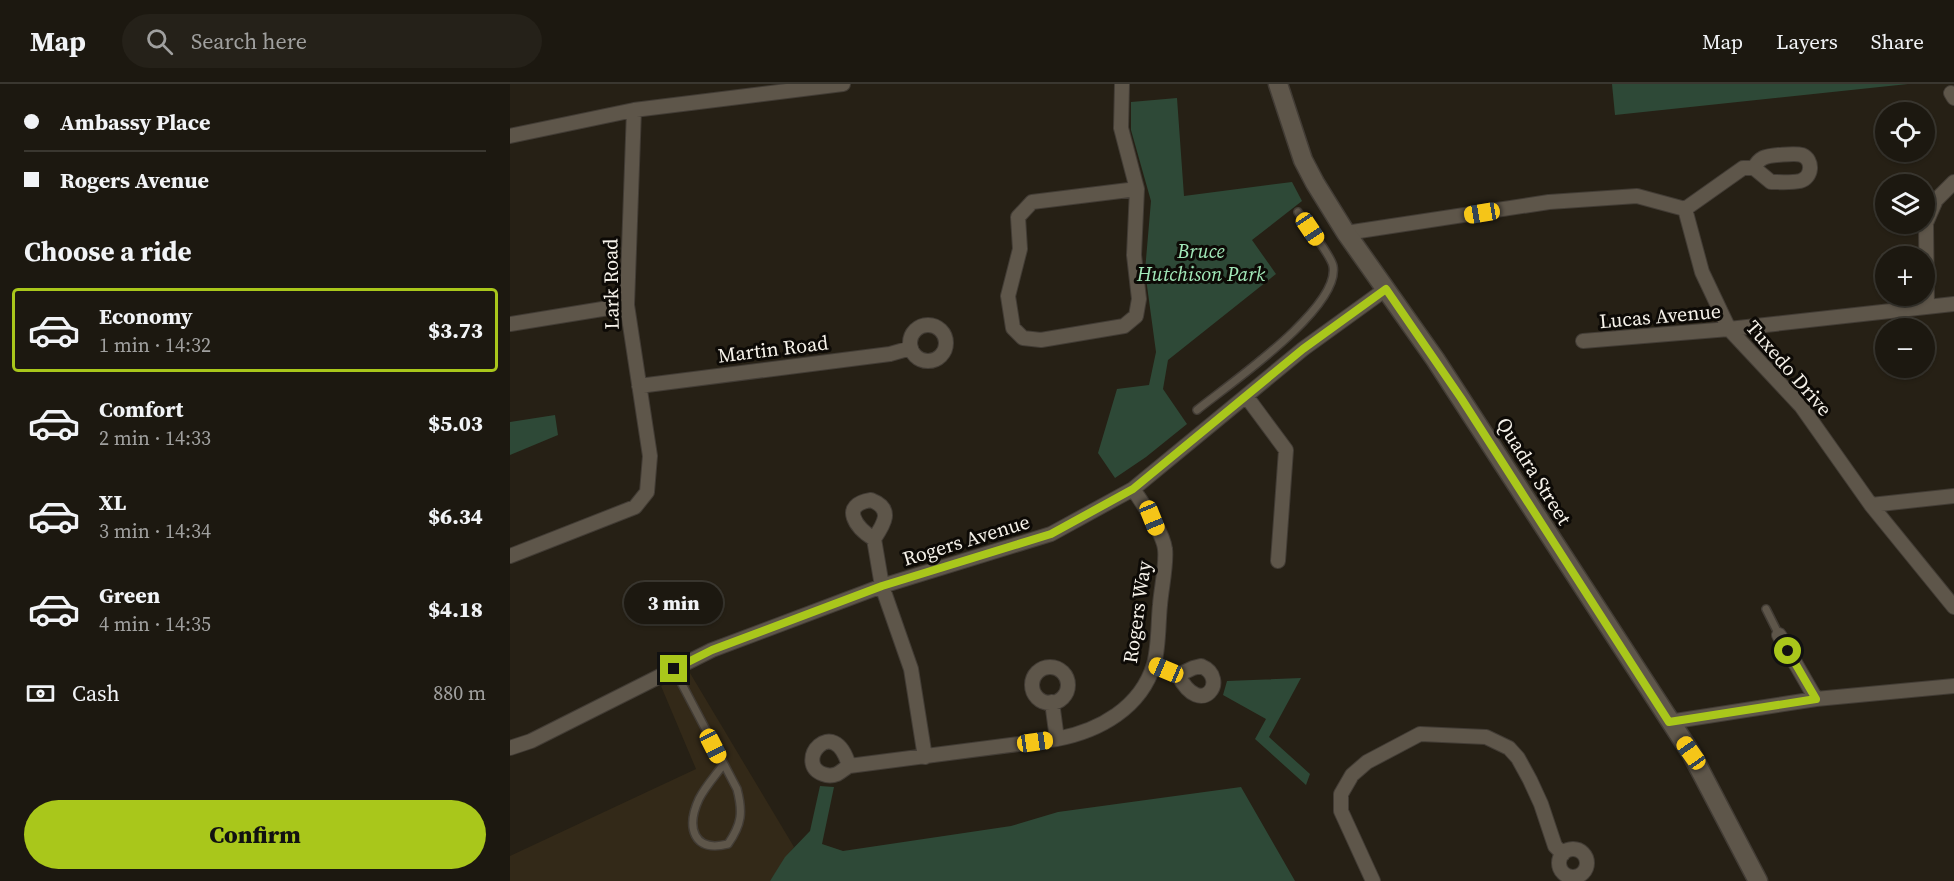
<!DOCTYPE html>
<meta charset="utf-8">
<style>
:root{--surface:#1c1810;--page:#252119;--text:#f1f3f6;--muted:#a0a09f;--line:#3a3730;--accent:#a9c71b}
body{margin:0;font-family:"Source Serif 4",serif;background:var(--page);color:var(--text);height:100vh;display:flex;flex-direction:column;font-size:22px;white-space:nowrap}
*{box-sizing:border-box;margin:0}
p{font-size:20px;color:var(--muted)}
.icon{flex:none;width:33px;height:33px;fill:none;stroke:currentColor;stroke-width:2;stroke-linecap:round;stroke-linejoin:round}
.map{position:relative;flex:1;overflow:hidden}
.panel{display:flex;flex-direction:column;background:var(--surface);width:510px}
.panel>*{flex:none}
.top-card{display:grid;align-content:center;height:132px;padding:0 24px;background:var(--surface)}
.buttons{position:absolute;left:1365px;top:18px;display:grid;gap:12px}
.buttons a{display:grid;place-items:center;width:60px;height:60px;border-radius:50%;background:var(--surface);box-shadow:0 2px 4px #0004,0 0 0 2px var(--line);font-size:30px}
.end{position:absolute;width:27px;height:27px;margin:-14px;border:8px solid #a9c71b;background:#111;box-shadow:0 0 0 3px #111}
.from{border-radius:50%}
.bubble{position:absolute;height:42px;border-radius:21px;background:var(--surface);box-shadow:0 2px 4px #0004,0 0 0 2px var(--line);font-size:20px;font-weight:800;line-height:42px;text-align:center}
.car{position:absolute;width:18px;height:36px;margin:-18px -9px;border-radius:8px;box-shadow:0 0 4px 2px #0007;background:linear-gradient(#f5c518 24%,#345 0 40%,#f5c518 0 76%,#345 0 86%,#f5c518 0)}
.top-card b{display:flex;align-items:center;gap:21px;height:57px;font-size:22px}
.top-card b+b{border-top:2px solid var(--line)}
.top-card i{width:15px;height:15px;background:var(--text)}
ul{padding:0;list-style:none}
li{display:flex;align-items:center;gap:18px;height:84px;margin:0 12px 9px;padding:0 12px;border:3px solid transparent;border-radius:6px}
li div{flex:1}
li b{display:block;font-size:22px}
li em{font-style:normal;font-weight:800}
li.on{border-color:var(--accent)}
li>.icon{width:54px;height:54px;stroke-width:1.5}
h2{padding:0 24px;font-size:27px;line-height:72px}
.pay{display:flex;align-items:center;gap:15px;height:66px;padding:0 24px;font-size:22px}
.pay p{margin-inline-start:auto}
.action{display:flex;gap:12px;margin-top:auto;padding:12px 24px}
.action a{flex:1;height:69px;border-radius:36px;background:var(--accent);color:#111;font-size:24px;font-weight:800;line-height:69px;text-align:center}
header{display:flex;align-items:center;gap:36px;box-sizing:border-box;height:84px;padding:0 30px;background:var(--surface);border-bottom:2px solid var(--line)}
header strong{font-size:28px}
nav{display:flex;gap:33px;margin-inline-start:auto;font-size:21px}
.search{width:420px;height:54px;background:var(--page);display:flex;align-items:center;gap:15px;box-sizing:border-box;padding:0 21px;border-radius:33px;color:var(--muted);font-size:22px}
main{display:flex;flex:1;min-height:0}
.map>svg:first-child{display:block}
</style>
<header>
<strong>Map</strong>
<div class="search"><svg class="icon" aria-label="search" viewBox="0 0 24 24"><circle cx="10" cy="10" r="6"/><path d="M15 15l6 6"/></svg>Search here</div>
<nav><a>Map</a><a>Layers</a><a>Share</a></nav>
</header>
<main>
<section class="panel">
<div class="top-card">
<b><i class="from"></i>Ambassy Place</b>
<b><i></i>Rogers Avenue</b>
</div>
<h2>Choose a ride</h2>
<ul>
<li class="on"><svg class="icon" aria-label="car" viewBox="0 0 24 24"><path d="M5 17H2v-5l4-1 3-4h7l3 4 3 1v5h-3M9 17h6M6 11h13"/><circle cx="7" cy="17" r="2"/><circle cx="17" cy="17" r="2"/></svg><div><b>Economy</b><p>1 min · 14:32</p></div><em>$3.73</em></li>
<li><svg class="icon" aria-label="car" viewBox="0 0 24 24"><path d="M5 17H2v-5l4-1 3-4h7l3 4 3 1v5h-3M9 17h6M6 11h13"/><circle cx="7" cy="17" r="2"/><circle cx="17" cy="17" r="2"/></svg><div><b>Comfort</b><p>2 min · 14:33</p></div><em>$5.03</em></li>
<li><svg class="icon" aria-label="car" viewBox="0 0 24 24"><path d="M5 17H2v-5l4-1 3-4h7l3 4 3 1v5h-3M9 17h6M6 11h13"/><circle cx="7" cy="17" r="2"/><circle cx="17" cy="17" r="2"/></svg><div><b>XL</b><p>3 min · 14:34</p></div><em>$6.34</em></li>
<li><svg class="icon" aria-label="car" viewBox="0 0 24 24"><path d="M5 17H2v-5l4-1 3-4h7l3 4 3 1v5h-3M9 17h6M6 11h13"/><circle cx="7" cy="17" r="2"/><circle cx="17" cy="17" r="2"/></svg><div><b>Green</b><p>4 min · 14:35</p></div><em>$4.18</em></li>
</ul>
<div class="pay"><svg class="icon" aria-label="cash" viewBox="0 0 24 24"><path d="M3 7h18v10H3z"/><circle cx="12" cy="12" r="2"/></svg>Cash<p>880 m</p></div>
<div class="action"><a>Confirm</a></div>
</section>
<div class="map">
<svg width="1444" height="797" viewBox="0 0 1444 797">
<rect width="100%" height="100%" fill="#262015"/>
<!-- built -->
<path fill="#332918" d="M180 589 284 763 260 797H0V772L186 685 151 602Z"/>
<!-- green -->
<path fill="#2e4937" d="M1102 0H1398L1105 31Z
M667 14 674 112 782 98 792 117 742 156 766 190 658 276 653 305 677 340 636 373 605 394 588 369 607 305 639 301 646 268 635 187 641 117 621 46V18Z
M45 331 48 351 0 371V338Z
M791 594 759 653 800 690 796 701 745 655 756 635 713 611 717 597Z
M310 702 324 703 312 760 333 767 501 742 548 728 731 703 785 797H260L275 773 300 747Z"/>
<g fill="none" stroke-linecap="round" stroke-linejoin="round">
<defs>
<path id="lane" d="M687 326C718 301 831 224 823 182 821 171 796 140 788 128
M1256 525 1269 551
M164 585 227 705C233 728 232 740 218 760 183 769 176 743 189 715 195 703 205 692 213 681"/>
<path id="street" d="M612 0 611 44 627 105 624 171 629 215 626 232 614 242 531 256 513 254 503 244 498 212 510 165 508 133 522 118 627 105
M1441 9 1444 14
M0 52 124 26 333 0
M1175 125 1233 84H1244L1261 98C1270 98 1281 99 1290 97 1302 94 1304 76 1292 71 1286 69 1259 71 1253 74 1249 76 1246 80 1244 84
M836 149 1039 118 1127 112 1175 125 1192 188 1219 245 1291 322 1361 421 1444 523
M1417 223 1416 139 1426 116 1444 98
M0 240 117 221
M400 259a18 18 0 1 1 36 0a18 18 0 1 1-36 0Z
M1073 257 1219 245 1444 220
M129 302 380 270 401 264
M736 312 776 366 768 477
M361 416C384 425 374 440 364 455 346 444 329 421 361 416Z
M1361 421 1444 412
M364 455 372 502 401 585 415 673
M0 472 125 423 137 408 140 372 117 221 124 26
M1269 551 1306 615
M691 582C720 594 692 637 668 591L683 584Z
M522 601a18 18 0 1 1 36 0a18 18 0 1 1-36 0Z
M542 618 547 655
M1159 638 1306 615 1444 602
M0 664 21 657 202 566 372 502 541 450 623 405 793 265 876 205
M339 682C324 628 283 679 313 690 318 692 322 692 327 690 331 688 335 684 339 682L547 655C589 647 631 624 644 580 649 562 648 540 650 521 651 506 657 479 655 465 653 448 633 420 623 405
M1049 779a14 14 0 1 1 28 0a14 14 0 1 1-28 0Z
M863 797 831 727V710L842 691 857 678 910 650 976 653 999 664 1008 674 1020 696 1031 720 1045 762 1053 770"/>
<path id="secondary" d="M768 0 793 76 805 99 836 149 925 275 1181 669 1248 797"/>
</defs>
<!-- lane casing -->
<use href="#lane" stroke="#423c35" stroke-width="10"/>
<!-- street casing -->
<use href="#street" stroke="#423c35" stroke-width="16"/>
<!-- secondary casing -->
<use href="#secondary" stroke="#423c35" stroke-width="21"/>
<!-- lane -->
<use href="#lane" stroke="#5e564a" stroke-width="7"/>
<!-- street -->
<use href="#street" stroke="#5e564a" stroke-width="14"/>
<!-- secondary -->
<use href="#secondary" stroke="#5e564a" stroke-width="18"/>
</g>
<g fill="none" stroke-linecap="round" stroke-linejoin="round">
<!-- route -->
<path stroke="#a9c71b" stroke-width="8" d="M164 585 202 566 372 502 541 450 623 405 793 265 876 205 951 314 1159 638 1306 615 1278 567"/>
</g>
<g text-anchor="middle" stroke-width="6" stroke-linejoin="round" paint-order="stroke">
<!-- park labels -->
<g font-size="20" font-style="italic" fill="#a2e8b9" stroke="#0d0a06">
<text x="691" y="174">Bruce<tspan x="691" dy="23">Hutchison Park</tspan></text>
</g>
<!-- street labels -->
<g font-size="20" fill="#f6f2ea" stroke="#0d0a06">
<text transform="translate(101 200) rotate(-91)" y="7">Lark Road</text>
<text transform="translate(1150 232) rotate(-5)" y="7">Lucas Avenue</text>
<text transform="translate(263 265) rotate(-7)" y="7">Martin Road</text>
<text transform="translate(1279 284) rotate(49)" y="7">Tuxedo Drive</text>
<text transform="translate(1024 387) rotate(58)" y="7">Quadra Street</text>
<text transform="translate(456 456) rotate(-17)" y="7">Rogers Avenue</text>
<text transform="translate(627 528) rotate(-82)" y="7">Rogers Way</text>
</g>
</g>
</svg>
<div class="buttons">
<a><svg class="icon" aria-label="locate" viewBox="0 0 24 24"><circle cx="12" cy="12" r="6"/><path d="M12 2v4M12 18v4M2 12h4M18 12h4"/></svg></a>
<a><svg class="icon" aria-label="layers" viewBox="0 0 24 24"><path d="M12 4l9 5-9 5-9-5zM3 14l9 5 9-5"/></svg></a>
<a>+</a>
<a>−</a>
</div>
<i class="end from" style="left:1278px;top:567px"></i>
<i class="end" style="left:164px;top:585px"></i>
<div class="bubble" style="left:114px;top:498px;width:99px">3 min</div>
<i class="car" style="left:972px;top:129px;rotate:261deg"></i>
<i class="car" style="left:800px;top:145px;rotate:146deg"></i>
<i class="car" style="left:642px;top:434px;rotate:158deg"></i>
<i class="car" style="left:656px;top:586px;rotate:293deg"></i>
<i class="car" style="left:525px;top:658px;rotate:82deg"></i>
<i class="car" style="left:203px;top:662px;rotate:153deg"></i>
<i class="car" style="left:1181px;top:669px;rotate:325deg"></i>
</div>
</main>
